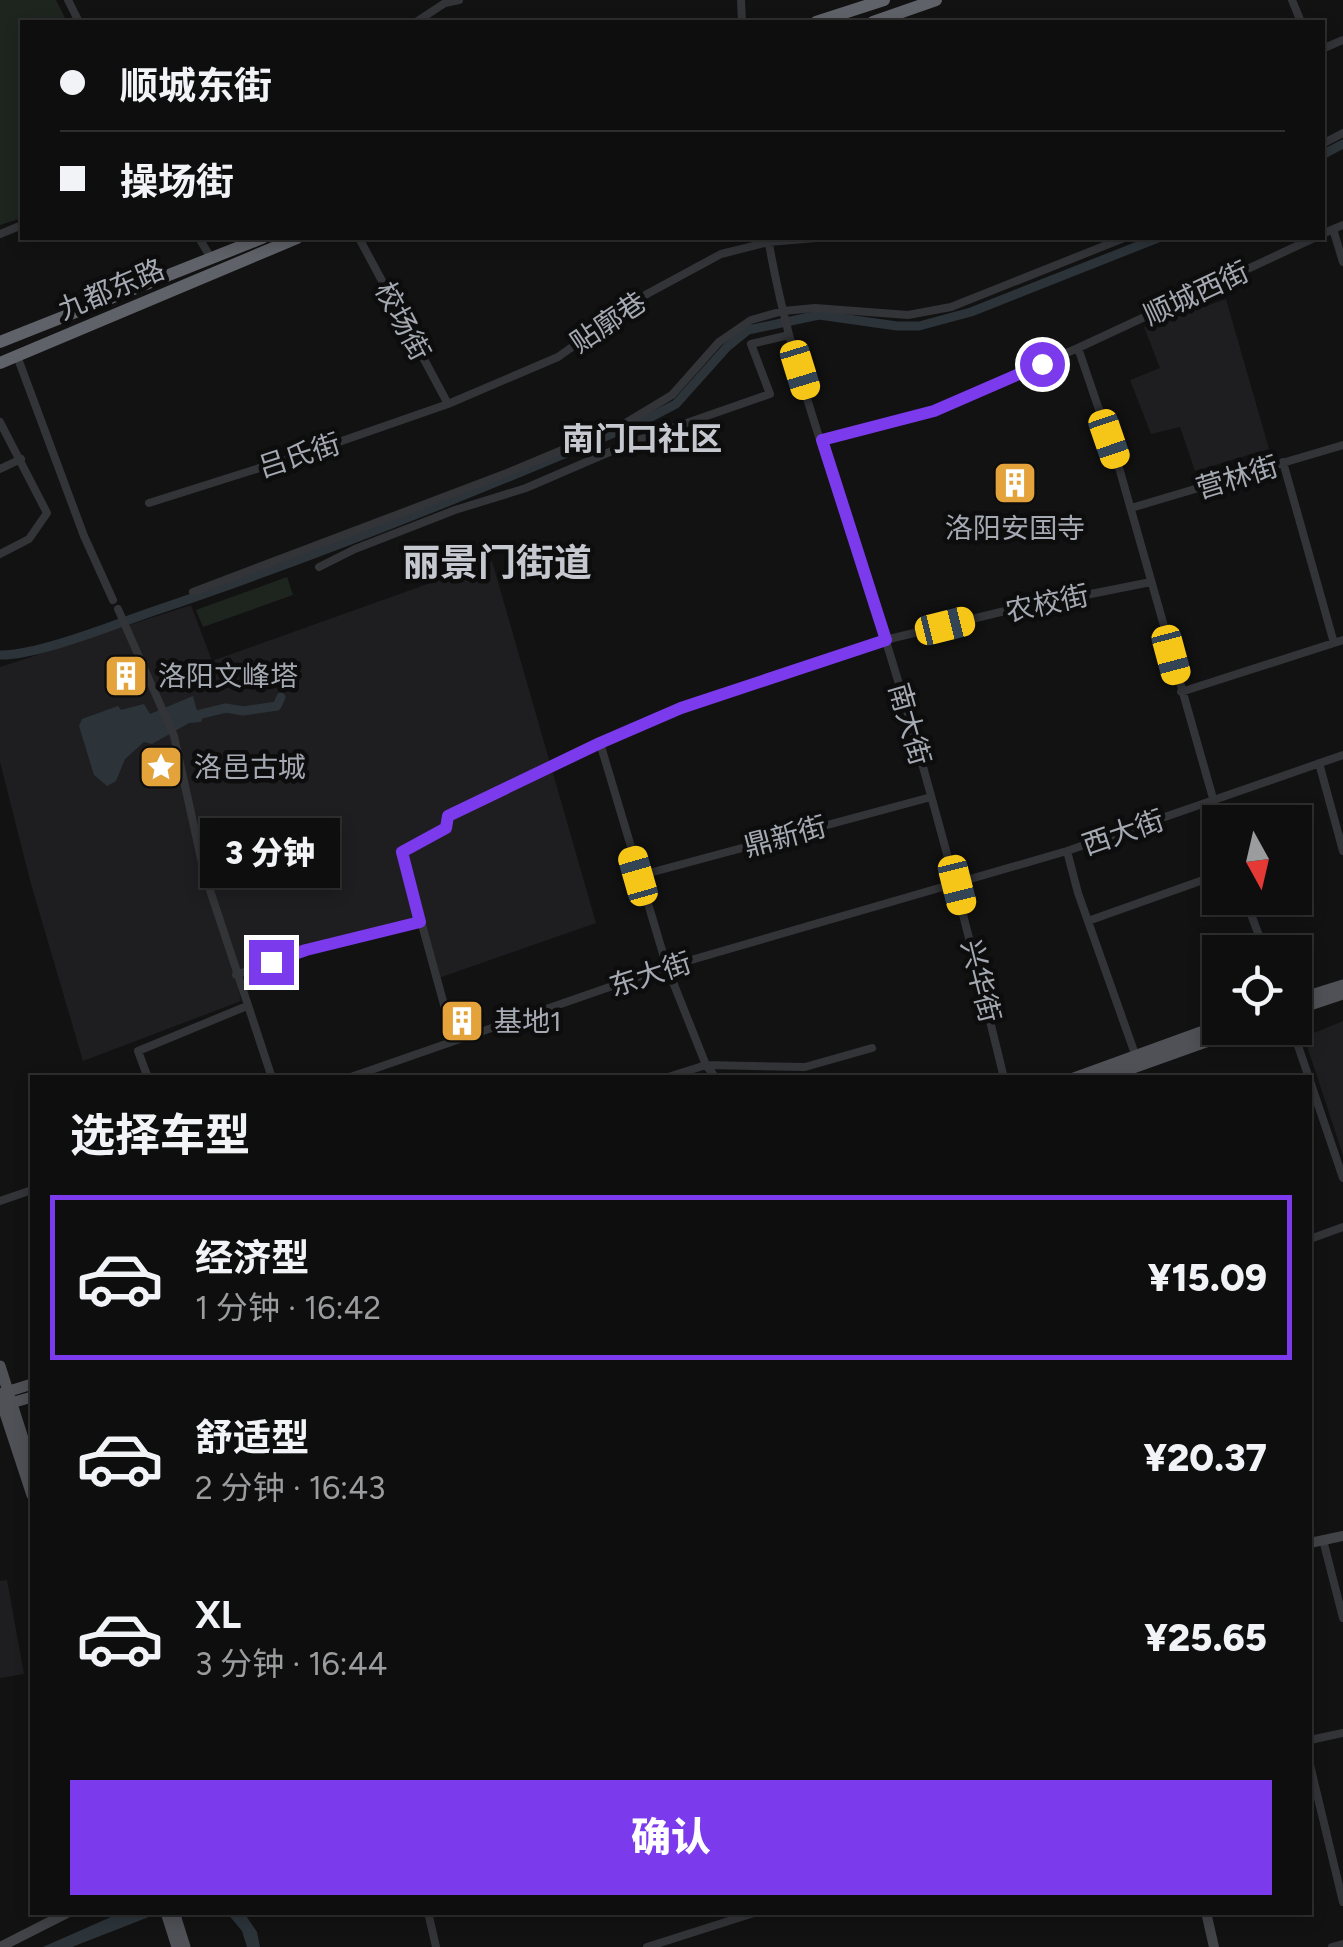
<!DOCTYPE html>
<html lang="zh">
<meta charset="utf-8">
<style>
:root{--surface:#0e0e0e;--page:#1c1c1c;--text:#f1f3f6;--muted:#9b9c9e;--line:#2e2e2e;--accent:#7c3aed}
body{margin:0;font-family:Figtree,"Noto Sans SC",sans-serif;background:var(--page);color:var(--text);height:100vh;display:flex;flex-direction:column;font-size:38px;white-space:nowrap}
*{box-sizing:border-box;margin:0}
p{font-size:32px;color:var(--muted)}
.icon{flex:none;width:55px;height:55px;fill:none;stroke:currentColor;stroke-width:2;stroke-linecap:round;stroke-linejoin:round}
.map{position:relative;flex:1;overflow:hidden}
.details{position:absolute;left:30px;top:1075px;width:1282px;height:840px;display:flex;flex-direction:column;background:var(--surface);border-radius:0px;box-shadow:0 5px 15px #0003,0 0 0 2px var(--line)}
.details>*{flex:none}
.hud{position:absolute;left:20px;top:20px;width:1305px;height:220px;border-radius:0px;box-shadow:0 5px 15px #0003,0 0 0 2px var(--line);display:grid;align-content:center;height:220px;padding:0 40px;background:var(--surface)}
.needle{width:65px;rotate:172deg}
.fabs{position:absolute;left:1202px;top:805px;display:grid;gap:20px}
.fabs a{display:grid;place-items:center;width:110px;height:110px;border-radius:0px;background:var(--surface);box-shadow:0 5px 15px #0003,0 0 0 2px var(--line);font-size:50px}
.end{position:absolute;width:45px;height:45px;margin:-22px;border:12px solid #7c3aed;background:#fff;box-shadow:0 0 0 5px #fff}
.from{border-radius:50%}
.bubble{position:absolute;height:70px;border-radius:0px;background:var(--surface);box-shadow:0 5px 15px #0003,0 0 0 2px var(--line);font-size:32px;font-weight:800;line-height:70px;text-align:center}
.car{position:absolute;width:30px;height:60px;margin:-30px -15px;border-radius:12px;box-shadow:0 0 8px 2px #0007;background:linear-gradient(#f5c518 24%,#345 0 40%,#f5c518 0 76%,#345 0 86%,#f5c518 0)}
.hud b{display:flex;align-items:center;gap:35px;height:95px;font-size:38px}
.hud b+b{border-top:2px solid var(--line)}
.hud i{width:25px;height:25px;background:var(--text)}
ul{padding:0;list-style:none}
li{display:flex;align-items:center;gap:30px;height:165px;margin:0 20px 15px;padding:0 20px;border:5px solid transparent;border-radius:0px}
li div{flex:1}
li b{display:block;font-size:38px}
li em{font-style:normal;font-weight:800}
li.on{border-color:var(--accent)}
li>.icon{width:90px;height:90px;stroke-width:1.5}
h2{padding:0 40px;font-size:45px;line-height:120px}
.cta{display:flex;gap:20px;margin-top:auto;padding:20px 40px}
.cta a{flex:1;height:115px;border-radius:0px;background:var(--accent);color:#fff;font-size:40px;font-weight:800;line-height:115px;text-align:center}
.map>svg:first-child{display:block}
</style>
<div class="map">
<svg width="1343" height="1947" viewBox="0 0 1343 1947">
<rect width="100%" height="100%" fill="#121213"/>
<!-- built -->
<path fill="#1e1e20" d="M1226 299 1269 449 1195 471 1180 427 1151 434 1130 380 1160 368 1144 327Z
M492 561 596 923 436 979 420 922 252 964 235 975 241 1001 83 1061 31 884 0 762V667L191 605 212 661Z
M1343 1021V1155L1304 1037Z
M7 1580 24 1674 0 1678V1581Z"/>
<!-- green -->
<path fill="#1e251f" d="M0 0H56L67 22H22V218L0 225Z
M287 577 293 595 203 627 196 610Z"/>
<!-- water -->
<path fill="#2c343a" d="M193 696 196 708 203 717 201 722 189 723 152 744 144 742 125 759 116 781 107 786 94 775 79 726 82 719 118 706 121 710 144 704 150 714Z
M120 1913H159L72 1947H43Z
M227 1913H244L257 1932 260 1947H247L242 1931Z"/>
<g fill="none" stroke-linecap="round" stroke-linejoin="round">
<!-- canal -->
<path stroke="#2c343a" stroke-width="9" d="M1322 155 1343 144
M0 655C37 656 116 624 154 611 324 554 489 487 653 416L676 404 727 347 748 330 819 315 897 326H919L971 312 1158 238
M201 714 226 708 243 711 277 706 281 697"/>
<!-- street -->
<path stroke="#333438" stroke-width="8" d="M68 0 79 22
M741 0 742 22
M1292 0 1301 22
M416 22 445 3 459 0
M1322 49 1343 40
M1322 144 1343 133
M1333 229 1343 262
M0 234 22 225
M1322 234 1343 225
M199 238 211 258
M359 238 448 404
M768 238C791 374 844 506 885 638 930 783 968 930 1004 1078
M1078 348 1120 471 1220 823
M17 356 84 536 113 600
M0 422 47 513 29 539 0 554
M822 440 933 411 1078 348 1314 238
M1283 462 1334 643
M0 469 21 459
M149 503 313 451 448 404 558 357 647 294 721 254 769 242 816 238
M1131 508 1343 445
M319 567 355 549 455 510 526 488 635 441 770 394 751 344 789 335
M193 592 507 473 624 424 672 395 719 342 751 320 783 311 815 308 908 315 951 307 1124 238
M118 609 174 736 204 872 272 1078
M1181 692 1343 640
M600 743 667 967 706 1065 716 1078
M1319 763 1343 851
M1067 851 1078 893 1135 1054
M638 876 931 797
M1245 898 1265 952
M1088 921 1220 874
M236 975 306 950 420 922
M1292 1028 1309 1078
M454 1041 402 852 447 828V817L600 743 681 708 885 640 1005 611 1151 582
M148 1078 138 1051 247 1006
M348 1078 667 967 1067 851 1343 755
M665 1078 706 1065 805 1067 872 1048
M1310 1081 1343 1178
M0 1201 32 1190
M1310 1239 1343 1227
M1323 1540 1343 1618
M1310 1740 1343 1733
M1310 1765 1343 1902
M428 1912 436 1947
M647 1947 757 1912
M1332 1947 1343 1944"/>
<!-- secondary -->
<path stroke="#414347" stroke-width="10" d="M1310 1543 1343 1536
M1206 1912 1214 1947
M0 1947 69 1912"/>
<!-- primary -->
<path stroke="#4f5156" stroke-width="11" d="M1295 1000 1343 985
M1295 1010 1343 994
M1074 1078 1220 1025
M1105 1078 1245 1028
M0 1366 32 1467
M3 1393 32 1384
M0 1398 32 1495
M4 1405 32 1397
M166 1912 177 1947
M174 1912 185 1947"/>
<!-- highway -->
<path stroke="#5f6268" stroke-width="12" d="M816 22 884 0
M873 22 936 0
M0 342 262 238
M0 363 297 238"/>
</g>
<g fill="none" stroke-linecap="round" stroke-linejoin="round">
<!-- route -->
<path stroke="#7c3aed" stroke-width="12" d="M271 962 306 950 420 922 402 852 446 828 448 816 600 743 681 708 886 640 822 440 934 411 1042 364"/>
</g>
<!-- icons -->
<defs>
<symbol id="building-square" viewBox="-11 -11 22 22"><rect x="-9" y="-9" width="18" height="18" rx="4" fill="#e3a23a" stroke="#0d0d0e"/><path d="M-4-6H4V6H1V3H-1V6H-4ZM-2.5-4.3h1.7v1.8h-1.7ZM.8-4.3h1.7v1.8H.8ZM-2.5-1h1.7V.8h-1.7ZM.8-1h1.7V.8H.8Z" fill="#fff"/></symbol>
<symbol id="sight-square" viewBox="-11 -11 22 22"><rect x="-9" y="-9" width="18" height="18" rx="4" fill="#e3a23a" stroke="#0d0d0e"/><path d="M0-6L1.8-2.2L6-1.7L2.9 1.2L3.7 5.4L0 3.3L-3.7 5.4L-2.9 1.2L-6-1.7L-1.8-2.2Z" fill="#fff"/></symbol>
</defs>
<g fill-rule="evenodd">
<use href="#building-square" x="990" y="458" width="50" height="50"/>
<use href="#building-square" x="101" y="651" width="50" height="50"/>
<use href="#sight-square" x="136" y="742" width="50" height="50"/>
<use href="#building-square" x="437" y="996" width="50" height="50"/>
</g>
<g text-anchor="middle" stroke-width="9" stroke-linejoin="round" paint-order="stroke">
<!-- street labels -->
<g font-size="28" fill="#a4a9b2" stroke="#0d0d0e">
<text transform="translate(111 289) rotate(-23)" y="10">九都东路</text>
<text transform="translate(1196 293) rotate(-25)" y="10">顺城西街</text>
<text transform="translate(403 321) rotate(62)" y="10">校场街</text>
<text transform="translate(608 322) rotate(-34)" y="10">贴廓巷</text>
<text transform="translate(299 455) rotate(-18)" y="10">吕氏街</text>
<text transform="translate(1237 477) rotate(-17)" y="10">营林街</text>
<text transform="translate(1047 603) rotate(-12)" y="10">农校街</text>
<text transform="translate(910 724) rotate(74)" y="10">南大街</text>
<text transform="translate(1123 832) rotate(-19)" y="10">西大街</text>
<text transform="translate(785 836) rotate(-15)" y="10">鼎新街</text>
<text transform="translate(650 974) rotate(-18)" y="10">东大街</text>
<text transform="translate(981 981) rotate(76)" y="10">兴华街</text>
</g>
<!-- poi labels -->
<g font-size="28" fill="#a4a9b2" stroke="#0d0d0e" text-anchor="start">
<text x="1015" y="538" text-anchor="middle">洛阳安国寺</text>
<text x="158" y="686">洛阳文峰塔</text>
<text x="194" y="777">洛邑古城</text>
<text x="494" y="1031">基地1</text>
</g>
<!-- quarter labels -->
<g font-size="32" font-weight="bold" fill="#c5c8cf" stroke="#0d0d0e">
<text x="642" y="450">南门口社区</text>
</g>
<!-- district labels -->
<g font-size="38" font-weight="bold" fill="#c5c8cf" stroke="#0d0d0e">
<text x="497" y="576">丽景门街道</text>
</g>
</g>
</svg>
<div class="fabs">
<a><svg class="needle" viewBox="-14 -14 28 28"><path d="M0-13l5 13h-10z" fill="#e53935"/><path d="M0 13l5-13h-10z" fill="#9b9c9e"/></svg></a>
<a><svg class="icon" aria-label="locate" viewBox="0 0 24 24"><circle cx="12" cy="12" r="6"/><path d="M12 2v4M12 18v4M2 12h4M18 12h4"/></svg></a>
</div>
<i class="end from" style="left:1042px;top:364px"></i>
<i class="end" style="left:271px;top:962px"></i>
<div class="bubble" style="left:200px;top:818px;width:140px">3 分钟</div>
<i class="car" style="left:800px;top:370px;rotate:163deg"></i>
<i class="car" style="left:1109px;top:439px;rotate:161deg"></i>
<i class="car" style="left:945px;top:626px;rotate:76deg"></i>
<i class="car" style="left:1171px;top:655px;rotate:165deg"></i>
<i class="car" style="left:638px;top:876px;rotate:344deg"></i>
<i class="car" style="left:957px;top:885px;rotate:166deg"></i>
<div class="hud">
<b><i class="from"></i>顺城东街</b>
<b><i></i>操场街</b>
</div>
<section class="details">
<h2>选择车型</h2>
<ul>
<li class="on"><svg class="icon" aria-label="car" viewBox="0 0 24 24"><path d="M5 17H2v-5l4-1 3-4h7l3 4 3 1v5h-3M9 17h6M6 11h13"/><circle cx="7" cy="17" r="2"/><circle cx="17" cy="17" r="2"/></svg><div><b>经济型</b><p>1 分钟 · 16:42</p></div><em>¥15.09</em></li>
<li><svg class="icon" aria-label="car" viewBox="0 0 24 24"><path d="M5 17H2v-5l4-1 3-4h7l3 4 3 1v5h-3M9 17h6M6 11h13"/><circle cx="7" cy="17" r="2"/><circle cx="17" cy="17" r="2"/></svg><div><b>舒适型</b><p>2 分钟 · 16:43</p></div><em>¥20.37</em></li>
<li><svg class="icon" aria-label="car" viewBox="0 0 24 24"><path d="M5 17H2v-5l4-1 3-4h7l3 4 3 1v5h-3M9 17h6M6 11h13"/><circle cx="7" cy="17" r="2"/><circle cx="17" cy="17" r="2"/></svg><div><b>XL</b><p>3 分钟 · 16:44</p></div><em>¥25.65</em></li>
</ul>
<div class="cta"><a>确认</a></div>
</section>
</div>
